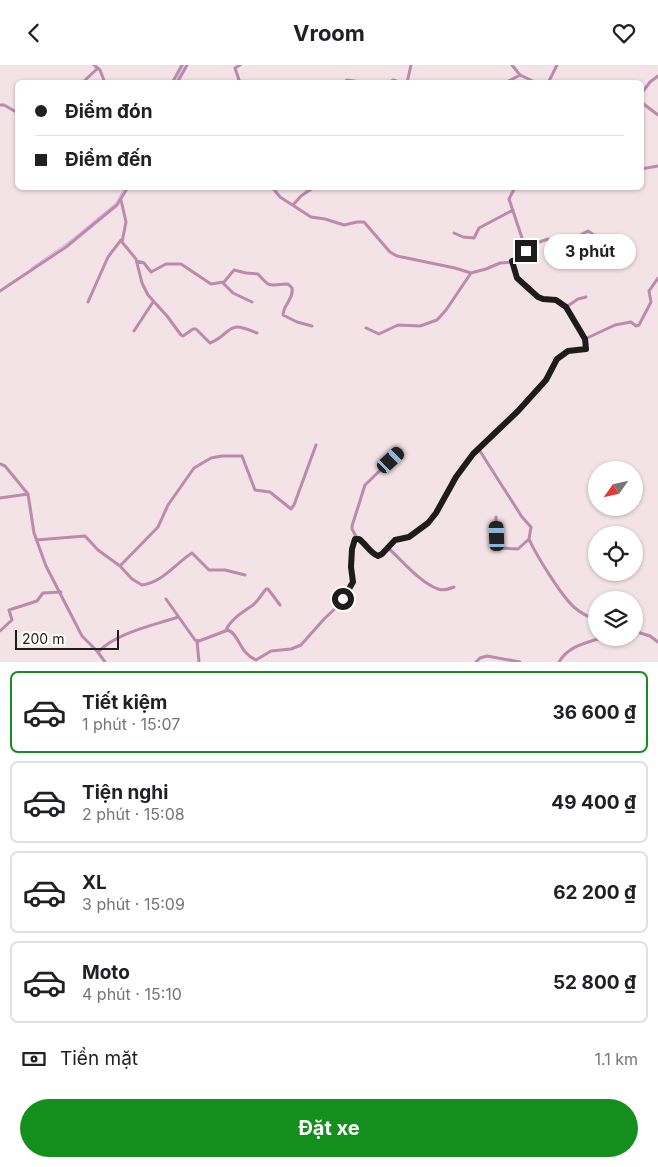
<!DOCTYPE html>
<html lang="vi">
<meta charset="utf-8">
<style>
:root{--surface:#fff;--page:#f6f6f6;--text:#202124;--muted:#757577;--line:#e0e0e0;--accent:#148f1d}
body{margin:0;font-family:Inter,sans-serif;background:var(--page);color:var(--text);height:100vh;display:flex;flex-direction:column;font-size:19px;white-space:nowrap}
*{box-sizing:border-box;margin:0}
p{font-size:16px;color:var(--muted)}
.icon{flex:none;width:28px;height:28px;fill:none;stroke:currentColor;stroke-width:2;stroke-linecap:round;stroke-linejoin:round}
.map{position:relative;height:597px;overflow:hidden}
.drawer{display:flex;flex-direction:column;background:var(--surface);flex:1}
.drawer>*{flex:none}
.top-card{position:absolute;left:15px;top:15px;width:629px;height:110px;border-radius:8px;box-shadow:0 1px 4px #0004;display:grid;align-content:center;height:110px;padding:0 20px;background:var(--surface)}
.needle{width:32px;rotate:236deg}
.buttons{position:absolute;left:588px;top:396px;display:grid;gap:10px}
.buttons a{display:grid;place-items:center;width:55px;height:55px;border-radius:50%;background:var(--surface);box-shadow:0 1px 4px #0004;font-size:25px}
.scale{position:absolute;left:15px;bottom:12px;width:104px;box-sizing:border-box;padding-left:5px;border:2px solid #1f1a1b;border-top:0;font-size:14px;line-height:18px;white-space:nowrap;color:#1f1a1b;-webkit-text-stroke:4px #fff;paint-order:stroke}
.end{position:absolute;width:22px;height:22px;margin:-11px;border:6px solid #1f1a1b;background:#fff;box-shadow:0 0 0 2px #fff}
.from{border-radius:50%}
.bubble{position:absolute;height:35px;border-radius:18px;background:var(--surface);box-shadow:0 1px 4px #0004;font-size:16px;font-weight:700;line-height:35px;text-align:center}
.car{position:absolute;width:15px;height:30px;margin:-15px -8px;border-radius:6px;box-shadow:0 0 4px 1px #0007;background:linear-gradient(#222 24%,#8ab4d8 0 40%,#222 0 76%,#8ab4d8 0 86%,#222 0)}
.top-card b{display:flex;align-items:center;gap:18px;height:48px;font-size:19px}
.top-card b+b{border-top:1px solid var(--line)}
.top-card i{width:12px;height:12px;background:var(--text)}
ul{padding:9px 0 0;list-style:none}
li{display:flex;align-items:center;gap:15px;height:82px;margin:0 10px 8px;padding:0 10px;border:2px solid var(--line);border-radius:8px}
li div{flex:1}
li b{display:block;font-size:19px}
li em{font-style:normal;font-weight:700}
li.active{border-color:var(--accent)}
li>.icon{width:45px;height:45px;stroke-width:1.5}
.pay{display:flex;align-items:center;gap:12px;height:55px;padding:0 20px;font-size:19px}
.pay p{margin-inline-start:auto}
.action{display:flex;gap:10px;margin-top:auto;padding:10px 20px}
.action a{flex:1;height:58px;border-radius:30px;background:var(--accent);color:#fff;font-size:20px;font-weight:700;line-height:58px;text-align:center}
header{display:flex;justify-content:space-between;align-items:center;height:65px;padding:0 20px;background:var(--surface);font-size:22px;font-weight:700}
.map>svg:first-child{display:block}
</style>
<header><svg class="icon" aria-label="back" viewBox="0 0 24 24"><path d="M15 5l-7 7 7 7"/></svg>Vroom<svg class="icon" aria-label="heart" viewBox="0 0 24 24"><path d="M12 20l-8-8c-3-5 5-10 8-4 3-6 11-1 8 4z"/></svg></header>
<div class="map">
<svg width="658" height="597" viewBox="0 0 658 597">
<rect width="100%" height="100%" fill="#f3e3e6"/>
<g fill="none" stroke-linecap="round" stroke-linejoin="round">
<!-- stream -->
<path stroke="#d6abf3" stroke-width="1" d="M175 18 184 0
M31 203 70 176 116 138 125 122"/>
<!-- street -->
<path stroke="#bc8aac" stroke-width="3" d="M94 0 100 5 105 18
M512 0 520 10 537 18
M82 18 98 3
M172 18 182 0
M177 18 187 0
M240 18 235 3 240 0
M343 18 347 15 367 18
M388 18 393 15 402 18
M407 18 411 0
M486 18H495
M505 18 520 10
M548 18 557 0
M641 29 650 17 658 11
M641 37 658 50
M0 40H4L18 48
M641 104 658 101
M272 122 280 132 311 152 325 154 344 160 357 157H364L390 187 397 191 455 203 471 208 486 204 500 198 512 197 521 193 526 189 525 182 509 134 515 122
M508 122 514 124
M121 135 126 157 122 177 136 194 142 218 148 230 167 251 181 270 183 271 193 264H196L210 278C234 268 224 254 257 268
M293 140 301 131 314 122
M454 168 463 172 474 173 479 163 513 145
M525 182 548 174 555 180 559 181 588 166C597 171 604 181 603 191L593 198
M137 196 144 198 151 207 166 199H181L211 219 224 217 234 205 246 208 258 209C272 225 269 219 288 219L292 223C294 234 283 240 283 250L297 257 312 261
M223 218 233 228 252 237
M0 226 66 182 117 140 128 122
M88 237 108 192 121 175
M566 242 578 234 586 232
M366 263 379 269 398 260 420 261 437 255 446 245 471 208
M134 266 153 237
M585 274 615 260 631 257 636 261 639 260 651 237 649 226 658 213
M478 383 522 452 531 462 529 474C536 490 562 532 575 543 582 549 588 552 596 554
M0 399 5 401 28 429 34 468 46 501 82 571 97 586 105 597
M0 433 28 429
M496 452V479L498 483 518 484 529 474
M357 473 352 464V461L365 420 401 385
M36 475 85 471 98 485 120 501 132 514 142 520C162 518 176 498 192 488L209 505H225L245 510
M388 483C402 495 420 518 438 524 444 526 449 524 454 522
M120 501 158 462 168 440 194 403 211 393 222 391H242L255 425 270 427 291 444 294 440 316 380
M166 534 195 575 199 576 228 565C240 570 239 588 256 595L271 586 291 584 301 580 324 554 340 539 353 517 351 502 352 485 355 474H359C366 478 370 488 378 491L382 489 395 475 409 471 428 459 436 448 456 412 473 389 518 346 546 315 557 293 568 286 586 284 585 274 566 242 556 235 543 234 538 232 517 213 512 197
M226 565C231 554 243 547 253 540 258 536 262 529 266 524H268L280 540
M0 566 12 555 9 545 37 536 43 528 61 527
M634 566 650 571 658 577
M197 576 199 597
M98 587C118 567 152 561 178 552
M476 597 480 593 487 591 520 597
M559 597C569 580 587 578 604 572"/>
</g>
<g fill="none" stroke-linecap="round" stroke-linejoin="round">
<!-- route -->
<path stroke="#1f1a1b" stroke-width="6" d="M343 534 353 517 351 502 352 484 355 474H359C366 479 370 488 378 491L382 489 395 475 409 472 428 458 436 448 456 412 473 389 518 346 546 315 557 294 568 286 586 284 585 274 566 242 556 235 543 234 538 232 517 213 512 196 524 192 526 186"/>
</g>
</svg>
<div class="buttons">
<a><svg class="needle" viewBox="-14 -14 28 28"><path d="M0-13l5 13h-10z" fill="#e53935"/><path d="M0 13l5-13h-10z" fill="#757577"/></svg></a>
<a><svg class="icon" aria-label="locate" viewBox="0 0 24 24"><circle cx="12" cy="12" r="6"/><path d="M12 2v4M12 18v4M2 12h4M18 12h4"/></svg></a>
<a><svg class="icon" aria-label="layers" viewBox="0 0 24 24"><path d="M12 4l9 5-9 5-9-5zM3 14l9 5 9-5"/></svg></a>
</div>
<div class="scale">200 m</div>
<i class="end from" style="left:343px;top:534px"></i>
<i class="end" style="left:526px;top:186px"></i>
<div class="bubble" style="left:544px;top:169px;width:92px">3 phút</div>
<i class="car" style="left:391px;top:395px;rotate:47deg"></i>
<i class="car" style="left:497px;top:471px;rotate:358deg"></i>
<div class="top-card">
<b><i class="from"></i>Điểm đón</b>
<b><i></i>Điểm đến</b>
</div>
</div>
<section class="drawer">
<ul>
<li class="active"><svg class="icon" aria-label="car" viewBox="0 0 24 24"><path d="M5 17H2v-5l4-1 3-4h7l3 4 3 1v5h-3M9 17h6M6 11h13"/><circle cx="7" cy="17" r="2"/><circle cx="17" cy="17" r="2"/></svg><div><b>Tiết kiệm</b><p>1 phút · 15:07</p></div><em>36 600 ₫</em></li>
<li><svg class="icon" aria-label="car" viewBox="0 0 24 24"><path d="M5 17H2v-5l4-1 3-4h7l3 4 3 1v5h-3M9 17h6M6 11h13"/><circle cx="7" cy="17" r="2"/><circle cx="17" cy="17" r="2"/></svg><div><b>Tiện nghi</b><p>2 phút · 15:08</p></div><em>49 400 ₫</em></li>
<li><svg class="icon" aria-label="car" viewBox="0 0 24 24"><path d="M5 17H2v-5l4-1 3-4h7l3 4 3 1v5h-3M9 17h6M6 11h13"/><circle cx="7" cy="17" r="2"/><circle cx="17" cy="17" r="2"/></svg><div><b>XL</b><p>3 phút · 15:09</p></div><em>62 200 ₫</em></li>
<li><svg class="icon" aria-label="car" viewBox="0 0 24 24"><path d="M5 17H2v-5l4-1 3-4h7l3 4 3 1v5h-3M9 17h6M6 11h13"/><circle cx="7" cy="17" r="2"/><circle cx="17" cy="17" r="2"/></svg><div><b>Moto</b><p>4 phút · 15:10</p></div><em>52 800 ₫</em></li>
</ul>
<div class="pay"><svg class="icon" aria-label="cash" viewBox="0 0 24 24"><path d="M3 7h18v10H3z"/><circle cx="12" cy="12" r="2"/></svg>Tiền mặt<p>1.1 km</p></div>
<div class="action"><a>Đặt xe</a></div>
</section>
